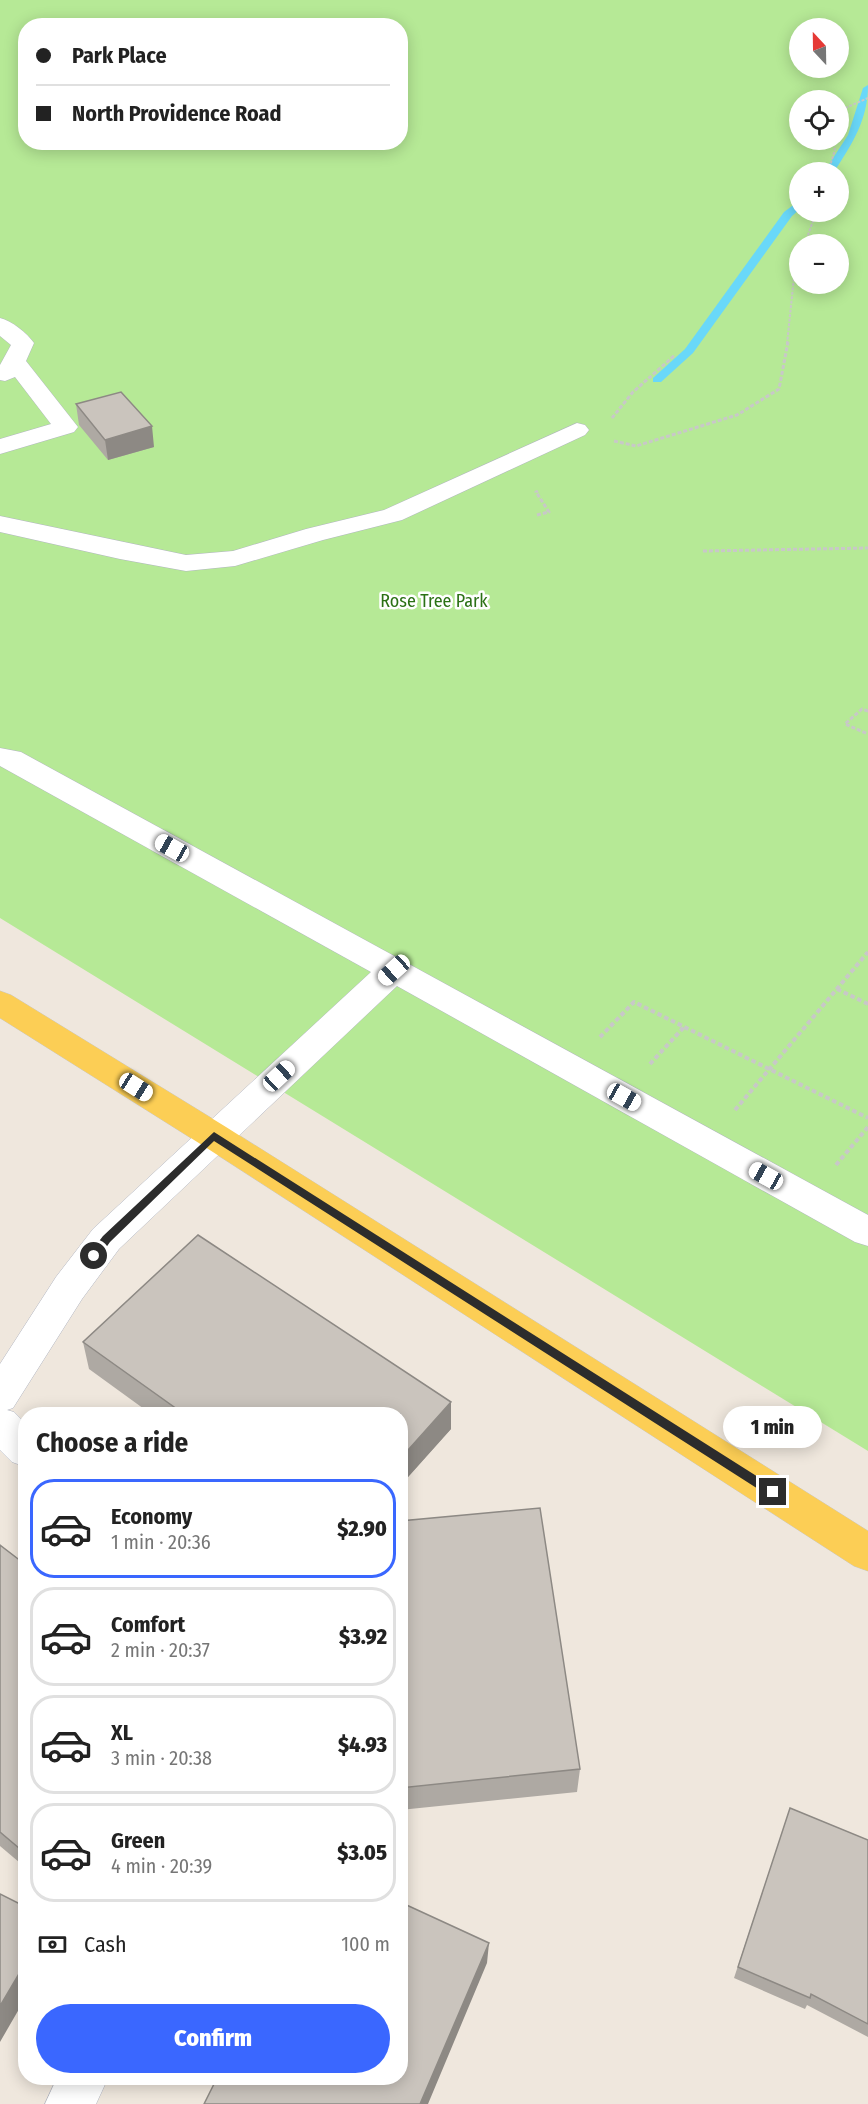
<!DOCTYPE html>
<meta charset="utf-8">
<style>
:root{--surface:#fff;--page:#f6f6f6;--text:#222;--muted:#767676;--line:#e0e0e0;--accent:#3a67ff}
body{margin:0;font-family:"Fira Sans Condensed",sans-serif;background:var(--page);color:var(--text);height:100vh;display:flex;flex-direction:column;font-size:22px;white-space:nowrap}
*{box-sizing:border-box;margin:0}
p{font-size:20px;color:var(--muted)}
.icon{flex:none;width:33px;height:33px;fill:none;stroke:currentColor;stroke-width:2;stroke-linecap:round;stroke-linejoin:round}
.map{position:relative;flex:1;overflow:hidden}
.sheet{position:absolute;left:18px;top:1407px;width:390px;height:678px;display:flex;flex-direction:column;background:var(--surface);border-radius:24px;box-shadow:0 3px 15px #0003}
.sheet>*{flex:none}
.guide{position:absolute;left:18px;top:18px;width:390px;height:132px;border-radius:24px;box-shadow:0 3px 15px #0003;display:grid;align-content:center;height:132px;padding:0 18px;background:var(--surface)}
.needle{width:39px;rotate:338deg}
.controls{position:absolute;left:789px;top:18px;display:grid;gap:12px}
.controls a{display:grid;place-items:center;width:60px;height:60px;border-radius:50%;background:var(--surface);box-shadow:0 3px 15px #0003;font-size:30px}
.end{position:absolute;width:27px;height:27px;margin:-14px;border:8px solid #2c2c2c;background:#fff;box-shadow:0 0 0 3px #fff}
.from{border-radius:50%}
.bubble{position:absolute;height:42px;border-radius:21px;background:var(--surface);box-shadow:0 3px 15px #0003;font-size:20px;font-weight:800;line-height:42px;text-align:center}
.car{position:absolute;width:18px;height:36px;margin:-18px -9px;border-radius:8px;box-shadow:0 0 4px 2px #0007;background:linear-gradient(#fff 24%,#345 0 40%,#fff 0 76%,#345 0 86%,#fff 0)}
.guide b{display:flex;align-items:center;gap:21px;height:57px;font-size:22px}
.guide b+b{border-top:2px solid var(--line)}
.guide i{width:15px;height:15px;background:var(--text)}
ul{padding:0;list-style:none}
li{display:flex;align-items:center;gap:18px;height:99px;margin:0 12px 9px;padding:0 6px;border:3px solid var(--line);border-radius:24px}
li div{flex:1}
li b{display:block;font-size:22px}
li em{font-style:normal;font-weight:800}
li.current{border-color:var(--accent)}
li>.icon{width:54px;height:54px;stroke-width:1.5}
h2{padding:0 18px;font-size:27px;line-height:72px}
.pay{display:flex;align-items:center;gap:15px;height:66px;padding:0 18px;font-size:22px}
.pay p{margin-inline-start:auto}
.action{display:flex;gap:12px;margin-top:auto;padding:12px 18px}
.action a{flex:1;height:69px;border-radius:36px;background:var(--accent);color:#fff;font-size:24px;font-weight:800;line-height:69px;text-align:center}
.map>svg:first-child{display:block}
</style>
<div class="map">
<svg width="868" height="2104" viewBox="0 0 868 2104">
<rect width="100%" height="100%" fill="#efe7dd"/>
<!-- green -->
<path fill="#b6e996" fill-rule="evenodd" d="M0 0H868V1451L0 918ZM26 26H400V142H26ZM800 28H838V68H800ZM800 100H838V140H800ZM800 172H838V212H800ZM800 244H838V284H800Z"/>
<g fill="none" stroke-linecap="round" stroke-linejoin="round">
<!-- stream -->
<path fill="#69d8f9" fill-rule="evenodd" d="M868 85C868 120 852 144 834 172H824L848 135 863 88Z
M800 200V209L792 216 693 353 661 382H653V378L685 349 784 212Z"/>
<defs>
<path id="minor" d="M0 318C12 321 27 333 34 343L26 361 78 427 74 432 0 454V439L51 424 15 377 5 381 0 380V365L11 345 0 336Z
M577 423 585 425 589 430 585 435 402 520 323 540 235 566 186 571 120 559 0 532V516L186 555 233 551 306 529 384 510Z
M0 748 21 752 868 1215V1246L855 1242 397 986 119 1249 82 1299 13 1408 7 1410 14 1412 26 1424V1467L12 1462 0 1450V1364L56 1277 93 1229 371 972 0 766Z
M57 2078H108L96 2104H45Z"/>
<path id="major" d="M0 991 11 995 226 1127 868 1531V1571L854 1566 202 1145 0 1018Z"/>
</defs>
<!-- minor casing -->
<use href="#minor" stroke="#b1b5c1" stroke-width="1"/>
<!-- major casing -->
<use href="#major" stroke="#c8c8c8" stroke-width="1"/>
<!-- path-far2 -->
<path stroke="#c8c8c8" stroke-width="2" stroke-dasharray="3 1.5" stroke-linecap="butt" d="M838 119 843 109 868 98
M828 172 835 150 832 140
M805 244 816 212
M787 344 794 277 800 261"/>
<!-- path-far1 -->
<path stroke="#c8c8c8" stroke-width="3" stroke-dasharray="4 2" stroke-linecap="butt" d="M612 418 633 392 675 355
M614 441 636 446 737 415 779 389 788 342
M537 515 549 512 536 492 538 491
M703 551 868 548
M868 711 862 709 845 724 868 734"/>
<!-- path -->
<path stroke="#c8c8c8" stroke-width="4" stroke-dasharray="4.5 3" stroke-linecap="butt" d="M837 989 868 1004
M600 1037 634 1002 868 1118
M650 1064 684 1027
M735 1110 868 952
M836 1165 868 1127"/>
<!-- minor -->
<use href="#minor" fill="#fff" fill-rule="evenodd"/>
<!-- major -->
<use href="#major" fill="#fcce55" fill-rule="evenodd"/>
</g>
<!-- wall -->
<path fill="#aea9a3" d="M76 404 154 447 108 460 79 425Z
M198 1235 451 1402V1429L400 1486V1414H151L89 1369 83 1342Z
M400 1521 580 1769 577 1792 400 1810Z
M0 1545 26 1565V1868L0 1846Z
M790 1808 868 1840V2037L807 2005 805 2009 734 1978Z"/>
<!-- shaded-wall -->
<path fill="#8d8984" d="M152 426 154 447 108 460 105 440Z
M451 1402V1429L400 1486V1459Z
M489 1943 487 1963 428 2104H420Z
M26 1962V1997L0 2042V2006Z"/>
<!-- building -->
<path fill="#cac4bd" stroke="#8d8984" stroke-width="1.5" d="M121 392 152 426 105 440 76 404Z
M198 1235 451 1402 400 1459V1414H184L83 1342Z
M540 1508 580 1769 400 1788V1521Z
M0 1545 26 1565V1854L0 1832Z
M790 1808 868 1840V2024L811 1994 810 1998 738 1967Z
M0 1894 26 1907V1962L0 2006Z
M400 1902 489 1943 420 2104H204L217 2078H400Z"/>
<!-- route -->
<path fill="#2c2c2c" d="M214 1132 777 1489V1496H769L214 1141 110 1242 98 1259H90V1253L103 1236Z"/>
<g text-anchor="middle" stroke-width="5" stroke-linejoin="round" paint-order="stroke">
<!-- far-park labels -->
<g font-size="18" fill="#2b7115" stroke="#fff">
<text x="434" y="607">Rose Tree Park</text>
</g>
</g>
</svg>
<div class="controls">
<a><svg class="needle" viewBox="-14 -14 28 28"><path d="M0-13l5 13h-10z" fill="#e53935"/><path d="M0 13l5-13h-10z" fill="#767676"/></svg></a>
<a><svg class="icon" aria-label="locate" viewBox="0 0 24 24"><circle cx="12" cy="12" r="6"/><path d="M12 2v4M12 18v4M2 12h4M18 12h4"/></svg></a>
<a>+</a>
<a>−</a>
</div>
<i class="end from" style="left:94px;top:1256px"></i>
<i class="end" style="left:773px;top:1492px"></i>
<div class="bubble" style="left:723px;top:1406px;width:99px">1 min</div>
<i class="car" style="left:172px;top:848px;rotate:299deg"></i>
<i class="car" style="left:394px;top:970px;rotate:228deg"></i>
<i class="car" style="left:279px;top:1076px;rotate:47deg"></i>
<i class="car" style="left:136px;top:1087px;rotate:122deg"></i>
<i class="car" style="left:624px;top:1097px;rotate:119deg"></i>
<i class="car" style="left:766px;top:1176px;rotate:299deg"></i>
<div class="guide">
<b><i class="from"></i>Park Place</b>
<b><i></i>North Providence Road</b>
</div>
<section class="sheet">
<h2>Choose a ride</h2>
<ul>
<li class="current"><svg class="icon" aria-label="car" viewBox="0 0 24 24"><path d="M5 17H2v-5l4-1 3-4h7l3 4 3 1v5h-3M9 17h6M6 11h13"/><circle cx="7" cy="17" r="2"/><circle cx="17" cy="17" r="2"/></svg><div><b>Economy</b><p>1 min · 20:36</p></div><em>$2.90</em></li>
<li><svg class="icon" aria-label="car" viewBox="0 0 24 24"><path d="M5 17H2v-5l4-1 3-4h7l3 4 3 1v5h-3M9 17h6M6 11h13"/><circle cx="7" cy="17" r="2"/><circle cx="17" cy="17" r="2"/></svg><div><b>Comfort</b><p>2 min · 20:37</p></div><em>$3.92</em></li>
<li><svg class="icon" aria-label="car" viewBox="0 0 24 24"><path d="M5 17H2v-5l4-1 3-4h7l3 4 3 1v5h-3M9 17h6M6 11h13"/><circle cx="7" cy="17" r="2"/><circle cx="17" cy="17" r="2"/></svg><div><b>XL</b><p>3 min · 20:38</p></div><em>$4.93</em></li>
<li><svg class="icon" aria-label="car" viewBox="0 0 24 24"><path d="M5 17H2v-5l4-1 3-4h7l3 4 3 1v5h-3M9 17h6M6 11h13"/><circle cx="7" cy="17" r="2"/><circle cx="17" cy="17" r="2"/></svg><div><b>Green</b><p>4 min · 20:39</p></div><em>$3.05</em></li>
</ul>
<div class="pay"><svg class="icon" aria-label="cash" viewBox="0 0 24 24"><path d="M3 7h18v10H3z"/><circle cx="12" cy="12" r="2"/></svg>Cash<p>100 m</p></div>
<div class="action"><a>Confirm</a></div>
</section>
</div>
